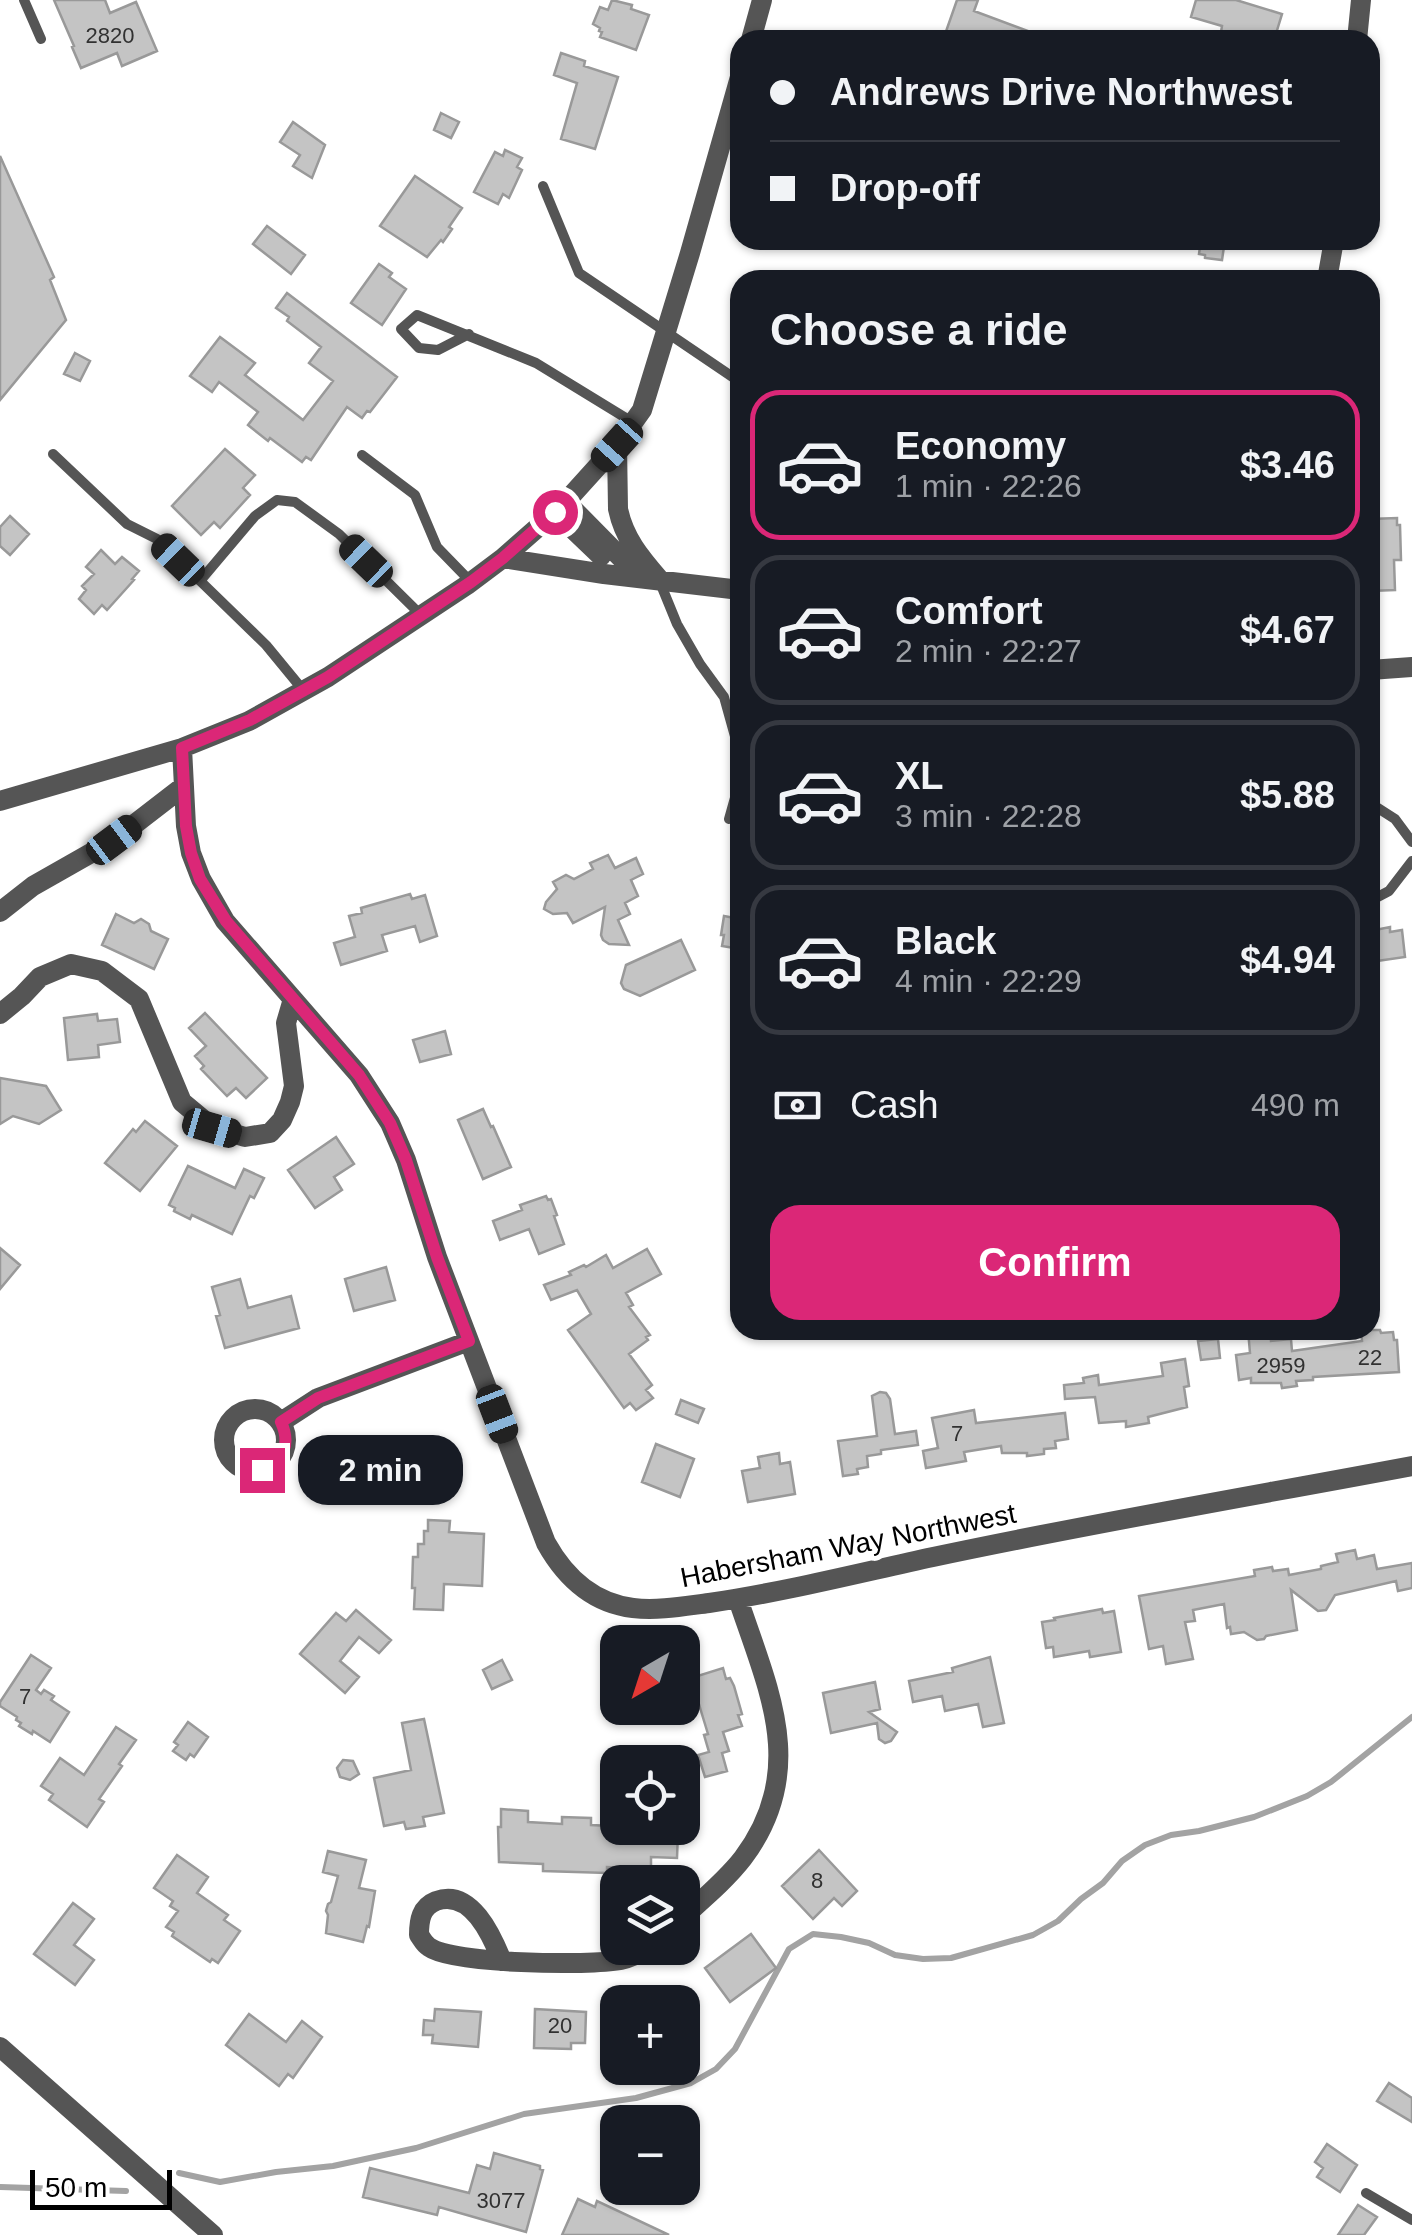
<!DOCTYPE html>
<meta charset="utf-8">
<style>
:root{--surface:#171b24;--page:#20242c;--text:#f1f3f6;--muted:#9ea1a6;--line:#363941;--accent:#db2777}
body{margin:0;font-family:Helvetica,sans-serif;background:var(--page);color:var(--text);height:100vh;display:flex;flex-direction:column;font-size:38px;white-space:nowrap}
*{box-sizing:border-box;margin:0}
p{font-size:32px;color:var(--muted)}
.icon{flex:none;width:55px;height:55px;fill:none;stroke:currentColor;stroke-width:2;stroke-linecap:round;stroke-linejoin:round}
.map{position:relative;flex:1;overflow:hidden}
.panel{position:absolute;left:730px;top:270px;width:650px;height:1070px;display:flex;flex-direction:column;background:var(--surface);border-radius:30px;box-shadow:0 2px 8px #0004}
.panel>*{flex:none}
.guide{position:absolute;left:730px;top:30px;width:650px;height:220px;border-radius:30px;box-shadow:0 2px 8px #0004;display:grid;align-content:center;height:220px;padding:0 40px;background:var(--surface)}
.needle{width:65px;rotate:219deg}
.buttons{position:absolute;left:600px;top:1625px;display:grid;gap:20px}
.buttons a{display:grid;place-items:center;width:100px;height:100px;border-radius:20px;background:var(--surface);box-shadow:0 2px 8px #0004;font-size:50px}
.scale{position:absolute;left:30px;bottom:25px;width:142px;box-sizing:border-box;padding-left:10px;border:5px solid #000;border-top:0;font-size:28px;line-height:35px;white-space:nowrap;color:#000;-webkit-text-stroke:8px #fff;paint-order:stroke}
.end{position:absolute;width:45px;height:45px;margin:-22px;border:12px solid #db2777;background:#fff;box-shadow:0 0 0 5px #fff}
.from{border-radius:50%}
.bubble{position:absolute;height:70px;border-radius:30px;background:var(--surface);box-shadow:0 2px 8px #0004;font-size:32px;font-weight:700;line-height:70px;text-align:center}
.car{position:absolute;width:30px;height:60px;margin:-30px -15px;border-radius:12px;box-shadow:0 0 8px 2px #0007;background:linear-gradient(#222 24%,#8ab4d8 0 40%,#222 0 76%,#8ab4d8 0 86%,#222 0)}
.guide b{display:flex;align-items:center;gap:35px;height:95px;font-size:38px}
.guide b+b{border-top:2px solid var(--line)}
.guide i{width:25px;height:25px;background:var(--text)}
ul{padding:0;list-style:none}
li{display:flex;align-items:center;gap:30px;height:150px;margin:0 20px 15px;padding:0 20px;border:5px solid var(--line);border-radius:30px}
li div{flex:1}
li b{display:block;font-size:38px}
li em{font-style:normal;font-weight:700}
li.current{border-color:var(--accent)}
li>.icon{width:90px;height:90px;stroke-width:1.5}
h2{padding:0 40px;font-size:45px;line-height:120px}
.pay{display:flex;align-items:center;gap:25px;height:110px;padding:0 40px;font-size:38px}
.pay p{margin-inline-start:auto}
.action{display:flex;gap:20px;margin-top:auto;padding:20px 40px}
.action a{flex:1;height:115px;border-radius:30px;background:var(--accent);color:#fff;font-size:40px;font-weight:700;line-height:115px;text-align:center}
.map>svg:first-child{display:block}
</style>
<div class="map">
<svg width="1412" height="2235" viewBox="0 0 1412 2235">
<rect width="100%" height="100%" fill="#fff"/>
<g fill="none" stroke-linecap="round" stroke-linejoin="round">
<!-- stream -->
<path stroke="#a3a3a3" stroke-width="6" d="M179 2173 220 2182 276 2172 333 2166 416 2148 524 2114 636 2098 691 2083 716 2069 735 2049 789 1949 813 1934 841 1937 869 1943 895 1955 923 1959 951 1958 1033 1935 1058 1921 1081 1899 1103 1883 1122 1861 1145 1845 1171 1835 1199 1831 1254 1817 1307 1796 1331 1782 1412 1717
M0 2187 126 2191"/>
</g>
<!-- building -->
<path fill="#c4c4c4" stroke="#999" stroke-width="2.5" d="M54 0H105L110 13 136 2 157 51 122 66 117 53 81 68 72 47 74 46Z
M612 0 632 5 631 9 649 15 636 50 600 37 602 32 599 31 600 28 593 24 600 7 608 10Z
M957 0H978L974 11 1044 37 1043 40H943Z
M1196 0H1236L1282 14 1274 40H1247L1221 32 1222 26 1191 17Z
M561 53 585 61 584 66 618 77 595 149 561 139 577 83 554 75Z
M441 113 459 122 451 138 434 130Z
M293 122 325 145 312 178 293 166 300 155 280 142Z
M505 150 522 158 517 167 522 170 509 198 503 194 498 204 474 192 495 152 503 156Z
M0 156 54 277 50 280 66 320 0 400Z
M415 176 462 208 449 227 452 229 443 242 441 240 427 257 380 226Z
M267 226 305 255 291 274 253 244Z
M1201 240H1225L1222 260 1205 258V255L1199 254Z
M379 264 392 273 389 277 406 289 382 325 351 303Z
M287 293 397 377 370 412 367 411 362 418 347 407 311 460 306 457 302 462 270 438 268 441 248 425 258 412 219 382 212 392 190 376 220 337 255 363 245 375 303 420 333 381 309 363 321 347 287 321 289 317 276 308Z
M75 353 90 361 80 381 64 374Z
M225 449 255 475 243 488 250 495 220 528 214 522 201 535 172 506Z
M10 516 29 534 10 555 0 546V527Z
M1397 518V525H1400L1401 560H1394L1395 590 1370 591V519Z
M101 550 115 564 122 557 139 571 132 579 134 580 107 610 102 605 94 614 79 599 86 590 82 586 94 574 86 567Z
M608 855 615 868 636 858 643 874 631 880 638 896 625 903 630 914 618 920 629 945 609 944 603 940 601 935 605 907 573 923 567 913 553 914 544 909 546 902 557 889 553 882 566 875 574 879 593 869 590 863Z
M410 894 412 899 425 895 437 936 420 942 415 926 382 935 387 951 341 965 334 943 355 937 349 916 362 913 361 908Z
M116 914 134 923 141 919 149 924 151 931 168 939 154 969 102 945Z
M724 916 740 919V949L722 946 724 935H721Z
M1390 927V932L1402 930 1405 957 1370 962V931Z
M681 940 695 970 640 996 624 989 621 983 626 965Z
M205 1013 267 1078 246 1098 236 1088 227 1096 201 1069 204 1066 195 1056 206 1046 189 1028Z
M97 1014 98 1021 117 1019 120 1042 98 1045 99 1057 68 1060 64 1018Z
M445 1031 451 1054 420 1062 413 1040Z
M0 1078 46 1086 61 1110 39 1124 13 1116 0 1124Z
M483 1109 491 1127 493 1126 511 1167 483 1179 458 1120Z
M145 1121 177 1146 140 1191 105 1163 133 1129 136 1132Z
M336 1137 354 1164 334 1177 342 1190 315 1208 288 1170Z
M188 1166 235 1188 244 1169 264 1178 254 1198 250 1196 232 1234 192 1215 190 1219 174 1211 175 1208 169 1205Z
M546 1196 548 1200 551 1199 557 1215 554 1216 564 1244 539 1254 529 1229 500 1240 493 1221 522 1210 520 1205Z
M0 1248 20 1265 0 1289Z
M647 1249 661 1274 626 1293 633 1305 629 1307 650 1335 646 1337 648 1340 629 1354 652 1385 646 1390 653 1398 636 1410 630 1403 624 1408 568 1330 591 1314 577 1290 551 1300 544 1285 571 1275 569 1272 584 1265 586 1267 606 1255 613 1268Z
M386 1267 395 1300 354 1311 345 1279Z
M240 1279 248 1308 291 1296 299 1328 225 1348 216 1316 220 1315 212 1287Z
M1248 1330H1270L1271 1341 1291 1339 1292 1351 1362 1341 1361 1330H1380L1381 1333 1393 1332 1394 1340H1397L1399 1372 1313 1377V1380L1296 1381 1297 1386 1282 1388 1281 1383H1251V1378L1239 1380 1236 1355 1250 1353Z
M1218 1339 1220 1358 1201 1360 1198 1341Z
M1185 1359 1189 1386 1184 1387 1187 1407 1148 1417 1149 1423 1126 1427V1421L1099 1423 1095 1397 1065 1399 1064 1385 1084 1383 1083 1378 1098 1375 1099 1385 1163 1376 1161 1363Z
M880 1392 886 1393 890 1399 895 1434 916 1431 918 1445 881 1450V1454L867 1456 868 1467 857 1469 858 1474 843 1476 838 1441 877 1436 872 1396Z
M681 1400 704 1409 698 1423 676 1414Z
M974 1410 976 1423 1065 1413 1068 1439 1055 1441 1056 1448 1044 1449V1454L1027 1456V1453H1002L1001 1446 964 1452 966 1461 926 1468 923 1451 938 1448 932 1418Z
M656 1444 694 1459 680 1497 642 1482Z
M779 1453 780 1464 790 1462 795 1494 748 1502 742 1471 760 1468 758 1457Z
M428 1520 450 1521 449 1532 484 1534 482 1586 444 1584 443 1610 414 1609 415 1588H412L413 1557H418V1544H424V1531H428Z
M1355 1550 1357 1559 1374 1555 1377 1569 1412 1563V1588L1398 1591 1396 1581 1335 1595 1326 1610 1318 1611 1291 1590 1297 1630 1266 1636 1264 1639 1257 1640 1244 1632 1231 1634 1230 1627 1227 1628 1224 1604 1193 1610 1195 1621 1185 1622 1193 1659 1166 1664 1163 1646 1149 1649 1139 1596 1255 1576 1254 1570 1272 1567 1273 1571 1288 1569 1289 1575 1321 1569V1566L1338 1562 1336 1554Z
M1102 1609 1103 1613 1114 1611 1121 1652 1090 1657 1089 1651 1054 1657 1053 1647 1046 1648 1042 1622 1055 1620 1054 1618Z
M356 1610 391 1640 379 1653 359 1637 340 1661 359 1677 345 1693 300 1654 336 1613 346 1621Z
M31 1655 51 1668 36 1690 41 1694 44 1690 54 1696 51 1700 69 1712 50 1742 33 1731 32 1734 19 1726 21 1723 16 1720 17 1717 0 1706V1702Z
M990 1657 1004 1723 983 1727 978 1704 945 1711 942 1696 913 1702 909 1681 953 1672 952 1668Z
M502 1660 512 1680 492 1689 483 1670Z
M723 1668 726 1679 730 1678 734 1686 742 1714 738 1715 742 1726 723 1732 729 1751 722 1753 727 1771 705 1777 698 1755 709 1752 704 1735 708 1734 691 1678Z
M875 1682 880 1709 869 1712 897 1732 891 1741 885 1743 879 1739 877 1723 831 1733 823 1693Z
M424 1719 444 1813 423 1817 425 1826 406 1829 404 1822 384 1826 374 1778 411 1770 402 1723Z
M188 1722 208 1737 194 1757 190 1754 186 1760 173 1751 178 1745 174 1742Z
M116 1727 136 1740 119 1764 122 1766 99 1799 104 1802 87 1827 49 1800 53 1794 41 1786 60 1758 84 1775Z
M343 1760 353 1761 359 1774 350 1780 340 1777 337 1768Z
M501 1809 528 1811V1822L562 1824V1817L591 1818V1825L653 1828V1830L678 1832 677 1858 651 1857V1869L607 1867V1873L543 1871V1864L499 1862 498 1827H501Z
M819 1850 857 1891 842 1906 834 1898 813 1919 782 1886Z
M328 1851 366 1860 359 1888 375 1891 369 1927 367 1926 363 1942 326 1933 328 1915 326 1911 328 1904 331 1902 338 1876 323 1872Z
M177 1855 208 1877 197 1893 228 1915 224 1920 240 1931 218 1963 212 1959 210 1962 172 1936 174 1932 166 1927 178 1911 170 1906 173 1901 154 1888Z
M73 1903 94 1919 74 1945 94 1960 75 1985 34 1954Z
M751 1934 776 1968 730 2002 705 1968Z
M435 2009 481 2012 478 2047 432 2043 433 2035H423L424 2020 434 2021Z
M535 2009 586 2012 585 2043H571V2049L534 2048Z
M249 2014 286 2042 302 2021 322 2037 293 2078 288 2074 279 2086 226 2045Z
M1389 2083 1412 2098V2122L1377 2101Z
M1327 2144 1357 2165 1340 2192 1317 2177 1323 2168 1315 2162Z
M494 2153 540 2166V2169L543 2170 526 2232 439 2207 437 2215 363 2197 370 2168 469 2193 477 2165 490 2169Z
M578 2199 595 2207 597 2201 669 2235H562Z
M1358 2205 1377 2217 1364 2235H1338Z"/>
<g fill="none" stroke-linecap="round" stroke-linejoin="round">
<!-- lane -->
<path stroke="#555" stroke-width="10" d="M24 0 41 39
M543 186 579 273 740 382
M469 334 438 350 419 348 401 329 417 315 536 363 634 423
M53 454 127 524 157 539 266 645 303 690
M362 455 415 495 437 547 470 581
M659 580 677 624 700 664 724 697 736 740 738 787 729 819
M200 581 255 516 277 500 295 502 339 534 421 615
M1370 803 1395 819 1412 842
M1370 901 1389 891 1412 861
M1366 2193 1412 2220"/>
<!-- street -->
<path stroke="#555" stroke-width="20" d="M751 40 762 0
M1357 40 1361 0
M1327 280 1334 240
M617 445 618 509C624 538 640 557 659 579
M566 502 640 577
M555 512 601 556
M503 558 604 574 740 590
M1370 670 1412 667
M182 748 186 826 191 853 201 879 225 921 359 1075 390 1123 406 1160 437 1257 546 1543C565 1577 592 1603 633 1608 658 1611 685 1606 709 1603 784 1592 859 1573 933 1557 1092 1523 1252 1496 1412 1466
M0 801 182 748 249 721 328 677 467 585 503 558 561 507 617 445 642 410 690 253 740 77
M0 912 33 886 114 840 184 786
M0 1014 22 996 40 977 71 964 102 971 139 999 182 1102 212 1127 245 1137 270 1133 282 1120 290 1102 294 1086 286 1023 293 999
M224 1440a31 31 0 1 1 62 0a31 31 0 1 1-62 0Z
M281 1422 318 1398 469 1341
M682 1918C703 1899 726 1880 743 1858 809 1770 768 1689 738 1599
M502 1961C492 1936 471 1888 436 1901 421 1907 419 1920 419 1935 422 1939 424 1944 429 1947 452 1964 589 1966 621 1960 631 1958 640 1953 649 1948
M0 2047 213 2235"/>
</g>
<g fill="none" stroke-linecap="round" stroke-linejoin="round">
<!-- route -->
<path stroke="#db2777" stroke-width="12" d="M262 1470C284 1461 291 1444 281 1422L318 1398 469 1341 437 1257 406 1160 390 1123 359 1075 226 921 200 879 191 853 186 826 182 748 250 720 328 677 471 582 503 558 555 512"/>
</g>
<g text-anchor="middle" stroke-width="10" stroke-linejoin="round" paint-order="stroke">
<!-- number labels -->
<g font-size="22" fill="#313131">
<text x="110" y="43">2820</text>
<text x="1370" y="1365">22</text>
<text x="1281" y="1373">2959</text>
<text x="957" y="1441">7</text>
<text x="25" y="1704">7</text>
<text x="817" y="1888">8</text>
<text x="560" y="2033">20</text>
<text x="501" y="2208">3077</text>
</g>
<!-- street labels -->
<g font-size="28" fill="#000" stroke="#fff">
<text transform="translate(848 1545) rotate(-11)" y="10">Habersham Way Northwest</text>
</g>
</g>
</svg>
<div class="buttons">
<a><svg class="needle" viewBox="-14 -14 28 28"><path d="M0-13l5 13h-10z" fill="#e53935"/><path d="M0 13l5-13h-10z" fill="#9ea1a6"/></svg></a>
<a><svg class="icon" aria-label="locate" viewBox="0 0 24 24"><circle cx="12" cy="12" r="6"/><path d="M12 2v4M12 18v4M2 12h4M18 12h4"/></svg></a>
<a><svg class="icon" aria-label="layers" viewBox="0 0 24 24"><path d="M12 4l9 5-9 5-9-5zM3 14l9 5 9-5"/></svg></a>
<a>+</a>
<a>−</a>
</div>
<div class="scale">50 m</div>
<i class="end from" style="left:555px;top:512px"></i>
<i class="end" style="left:262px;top:1470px"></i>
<div class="bubble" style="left:298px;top:1435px;width:165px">2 min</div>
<i class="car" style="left:617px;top:445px;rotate:222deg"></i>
<i class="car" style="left:178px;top:560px;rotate:314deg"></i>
<i class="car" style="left:366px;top:561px;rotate:314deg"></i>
<i class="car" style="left:114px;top:840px;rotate:53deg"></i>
<i class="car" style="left:212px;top:1128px;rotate:106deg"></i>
<i class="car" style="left:497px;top:1414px;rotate:159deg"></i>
<div class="guide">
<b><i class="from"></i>Andrews Drive Northwest</b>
<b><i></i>Drop-off</b>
</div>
<section class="panel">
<h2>Choose a ride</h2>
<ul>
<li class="current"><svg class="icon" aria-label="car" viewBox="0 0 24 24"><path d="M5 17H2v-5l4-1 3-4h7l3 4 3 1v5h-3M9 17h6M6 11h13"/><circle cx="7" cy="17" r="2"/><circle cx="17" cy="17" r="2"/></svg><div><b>Economy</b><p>1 min · 22:26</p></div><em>$3.46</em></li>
<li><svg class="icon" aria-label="car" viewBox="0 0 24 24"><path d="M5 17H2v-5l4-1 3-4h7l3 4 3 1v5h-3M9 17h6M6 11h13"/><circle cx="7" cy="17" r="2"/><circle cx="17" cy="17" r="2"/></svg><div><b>Comfort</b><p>2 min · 22:27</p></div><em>$4.67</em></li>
<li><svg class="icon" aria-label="car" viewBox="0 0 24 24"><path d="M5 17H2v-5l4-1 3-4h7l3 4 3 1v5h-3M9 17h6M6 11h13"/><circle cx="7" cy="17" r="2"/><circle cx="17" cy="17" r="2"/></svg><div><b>XL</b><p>3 min · 22:28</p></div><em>$5.88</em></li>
<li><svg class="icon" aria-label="car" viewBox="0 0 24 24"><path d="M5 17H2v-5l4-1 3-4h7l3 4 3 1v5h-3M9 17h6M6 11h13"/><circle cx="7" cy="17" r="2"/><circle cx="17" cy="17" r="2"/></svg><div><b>Black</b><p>4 min · 22:29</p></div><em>$4.94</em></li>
</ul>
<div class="pay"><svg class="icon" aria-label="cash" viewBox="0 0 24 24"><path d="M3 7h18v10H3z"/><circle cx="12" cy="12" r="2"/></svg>Cash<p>490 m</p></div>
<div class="action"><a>Confirm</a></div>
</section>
</div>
